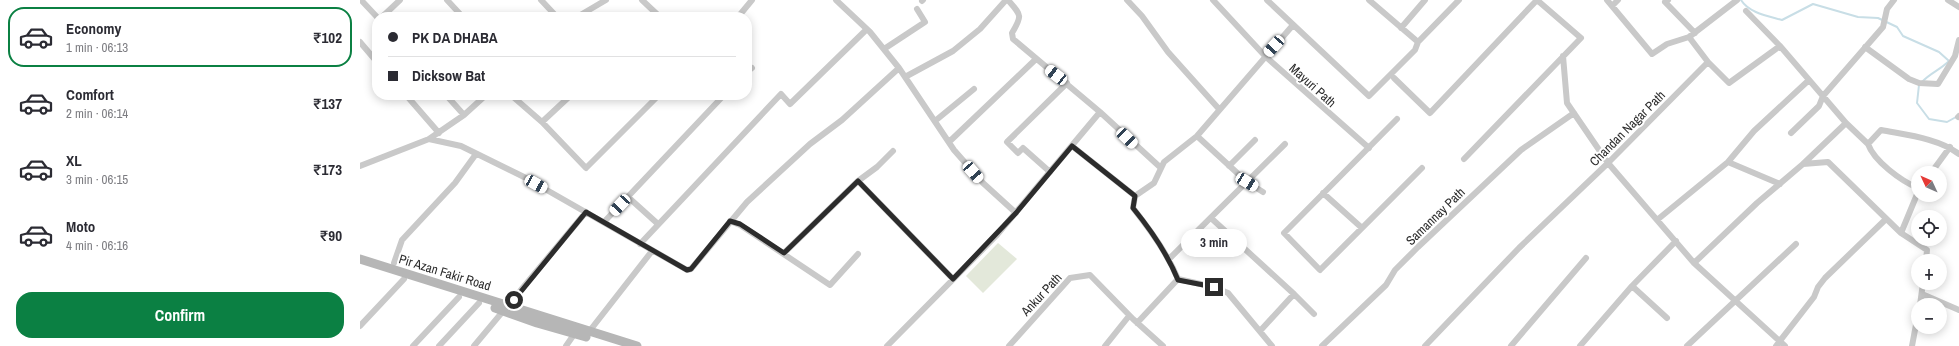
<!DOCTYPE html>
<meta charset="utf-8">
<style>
:root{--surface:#fff;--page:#f2f2f3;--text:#2b2b33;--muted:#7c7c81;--line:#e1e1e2;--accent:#0b8043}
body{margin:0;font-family:"Archivo Narrow",sans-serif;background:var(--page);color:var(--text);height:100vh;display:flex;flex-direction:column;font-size:15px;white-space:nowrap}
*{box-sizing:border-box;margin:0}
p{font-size:13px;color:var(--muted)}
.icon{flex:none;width:22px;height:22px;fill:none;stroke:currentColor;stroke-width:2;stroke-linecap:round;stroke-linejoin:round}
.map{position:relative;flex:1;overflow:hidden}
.details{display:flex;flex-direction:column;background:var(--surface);width:360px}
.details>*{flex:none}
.guide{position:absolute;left:12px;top:12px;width:380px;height:88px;border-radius:16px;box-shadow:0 2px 10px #0003;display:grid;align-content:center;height:88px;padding:0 16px;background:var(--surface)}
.needle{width:26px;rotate:314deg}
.buttons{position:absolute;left:1551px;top:166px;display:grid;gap:8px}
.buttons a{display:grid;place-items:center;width:36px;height:36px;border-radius:50%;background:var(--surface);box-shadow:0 2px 10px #0003;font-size:20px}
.end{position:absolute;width:18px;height:18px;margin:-9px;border:5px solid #2c2c2c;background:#fff;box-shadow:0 0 0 2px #fff}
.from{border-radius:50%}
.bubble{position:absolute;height:28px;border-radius:14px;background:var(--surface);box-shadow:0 2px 10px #0003;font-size:13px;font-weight:700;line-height:28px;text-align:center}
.car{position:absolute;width:12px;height:24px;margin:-12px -6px;border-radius:5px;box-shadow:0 0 3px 1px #0007;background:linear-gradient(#fff 24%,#345 0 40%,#fff 0 76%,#345 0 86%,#fff 0)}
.guide b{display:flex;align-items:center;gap:14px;height:38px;font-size:15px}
.guide b+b{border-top:1px solid var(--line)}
.guide i{width:10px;height:10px;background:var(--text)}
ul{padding:7px 0 0;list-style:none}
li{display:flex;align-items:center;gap:12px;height:60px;margin:0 8px 6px;padding:0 8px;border:2px solid transparent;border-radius:16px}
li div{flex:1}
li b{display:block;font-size:15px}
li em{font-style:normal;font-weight:700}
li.selected{border-color:var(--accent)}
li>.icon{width:36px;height:36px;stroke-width:1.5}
.button{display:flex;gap:8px;margin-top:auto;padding:8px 16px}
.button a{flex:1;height:46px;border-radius:16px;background:var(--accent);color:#fff;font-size:16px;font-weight:700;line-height:46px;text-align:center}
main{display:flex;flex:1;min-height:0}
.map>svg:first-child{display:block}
</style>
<main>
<section class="details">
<ul>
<li class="selected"><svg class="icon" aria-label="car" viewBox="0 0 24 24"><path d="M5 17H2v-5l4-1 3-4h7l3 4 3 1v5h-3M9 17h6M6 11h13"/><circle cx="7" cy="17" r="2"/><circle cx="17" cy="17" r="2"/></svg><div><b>Economy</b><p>1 min · 06:13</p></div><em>₹102</em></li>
<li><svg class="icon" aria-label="car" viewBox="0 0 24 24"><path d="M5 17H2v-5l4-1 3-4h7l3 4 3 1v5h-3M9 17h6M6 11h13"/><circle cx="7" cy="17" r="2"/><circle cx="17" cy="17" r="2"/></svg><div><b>Comfort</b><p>2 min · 06:14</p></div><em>₹137</em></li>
<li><svg class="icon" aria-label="car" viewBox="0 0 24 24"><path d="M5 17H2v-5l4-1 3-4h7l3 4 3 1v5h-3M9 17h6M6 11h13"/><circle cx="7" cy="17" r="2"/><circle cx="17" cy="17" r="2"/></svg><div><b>XL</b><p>3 min · 06:15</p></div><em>₹173</em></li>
<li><svg class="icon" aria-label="car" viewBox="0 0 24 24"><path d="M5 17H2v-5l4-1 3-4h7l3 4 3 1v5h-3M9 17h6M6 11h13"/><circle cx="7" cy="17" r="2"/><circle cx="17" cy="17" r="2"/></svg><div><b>Moto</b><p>4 min · 06:16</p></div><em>₹90</em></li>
</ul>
<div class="button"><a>Confirm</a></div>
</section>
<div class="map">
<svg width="1599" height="346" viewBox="0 0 1599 346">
<rect width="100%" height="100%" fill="#fff"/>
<!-- green -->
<path fill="#e3e8da" d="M638 243 657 259 623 293 606 276Z"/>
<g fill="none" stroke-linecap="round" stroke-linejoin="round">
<!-- stream -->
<path stroke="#c8dee6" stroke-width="2" d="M1381 0C1389 13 1408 16 1422 20L1453 4 1498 17 1518 18 1537 27 1543 36 1579 52 1589 61C1580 70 1570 73 1562 82
M1559 85 1557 103 1569 119 1587 122 1596 117"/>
<!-- minor -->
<path stroke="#c9c9c9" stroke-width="6" d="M1 0 17 17
M87 0 100 14
M181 0 197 17
M282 0 300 17
M476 0 510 32 539 68 594 150 623 183 656 213
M648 0C661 15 663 15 652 33L653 39 740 112 801 168
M767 0 782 16 808 52 859 109
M853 0 905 56 1009 148
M907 0 1009 96 1055 50 1058 42 1099 0
M1009 0 1058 42
M1247 0 1292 54 1307 44 1329 37 1377 0
M1308 0 1305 2 1335 33
M1588 0 1599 7
M562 1 563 0
M1252 6 1258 0
M1386 11 1420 46
M22 17 40 0
M217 17 246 0
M378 17 392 0
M1041 28 1065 0
M1329 37 1348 62
M0 42 17 62
M1505 47 1549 79 1559 83 1578 84 1595 56 1599 40
M524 49 565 22 557 9
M1203 56 1207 103 1248 163 1334 263 1425 346
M387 72 392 68
M545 77 593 51 620 29 646 0
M1034 78 1070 113 1177 0
M46 95 79 133
M86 95 104 115
M151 95 182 122 226 168 299 95
M1598 117 1599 116
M1037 119 924 233 960 270 1062 168
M575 121 614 89
M182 122 211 95
M1431 133 1459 106 1463 96 1523 27 1527 9 1534 0
M837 136 887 182 903 192
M69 139 101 146 164 177 327 270 331 269 387 202 450 144 482 120 539 68
M589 142 676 59
M1508 144C1514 161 1541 181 1558 188
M712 146 775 196
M1104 159 1221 38 1177 0
M1368 162 1420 184
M1443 164 1486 123 1508 144 1521 130C1546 135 1578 138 1599 154
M0 166 69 139 104 115 126 95
M869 166 895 140
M690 172 663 148 658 153 647 142 707 83
M1571 173 1590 147
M498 181 517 167 533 151
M963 193 1002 228
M268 197 298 224
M851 218 934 294 900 331
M1297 220 1368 162 1394 131 1449 80
M370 221 380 225 470 285 498 254
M244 222 364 95
M1541 233 1558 192
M280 244 421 94 430 104 507 29
M424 253 498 181 593 279
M809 259 925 144
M34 263 42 240 95 183 116 154
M1334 263 1397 203 1443 164 1468 162 1541 233 1567 250 1566 261
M818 279C807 253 791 231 773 208L775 196 794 183 804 162 837 136 933 25
M818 279 854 287 868 293 912 346
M1272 286 1307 318
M934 294 954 314
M1562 294 1599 310
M1560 305 1563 283
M777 323 818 279
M0 326 44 279
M228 333 292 251
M53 346 99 297
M79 346 119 303
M114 346 226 212
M206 346 215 333
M527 346 636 236 740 112
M649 346 710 278 730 275 773 319 803 346
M745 346 769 316
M962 346 1026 285 1035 270 1058 247 1161 150 1214 113
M1065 346 1159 248 1248 163 1348 62 1369 83 1420 46 1486 123
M1151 346 1226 258
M1220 346 1272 286 1316 241
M1327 346 1436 244
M1416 346 1454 297 1458 287 1465 278 1526 219
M1552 346 1558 314"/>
<!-- secondary -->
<path stroke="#b6b6b6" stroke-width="9" d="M0 259 277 346
M135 308 177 323 226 337"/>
</g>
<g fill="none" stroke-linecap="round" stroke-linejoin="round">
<!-- route -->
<path stroke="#2c2c2c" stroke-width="5" d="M154 300 226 212 327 270 331 269 370 221 380 224 424 253 498 181 593 279 656 213 712 146 775 196 773 208C791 230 807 253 818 280L854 287"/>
</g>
<g text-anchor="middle" stroke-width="4" stroke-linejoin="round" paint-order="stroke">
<!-- street labels -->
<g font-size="13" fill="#2c2c2c" stroke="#fff">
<text transform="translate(953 85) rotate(42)" y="5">Mayuri Path</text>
<text transform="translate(1267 128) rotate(-45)" y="5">Chandan Nagar Path</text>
<text transform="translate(1075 216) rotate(-44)" y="5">Samannay Path</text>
<text transform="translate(85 272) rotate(17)" y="5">Pir Azan Fakir Road</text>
<text transform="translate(681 294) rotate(-47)" y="5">Ankur Path</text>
</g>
</g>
</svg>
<div class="buttons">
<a><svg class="needle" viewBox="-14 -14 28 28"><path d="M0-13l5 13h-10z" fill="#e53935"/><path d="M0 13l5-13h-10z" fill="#7c7c81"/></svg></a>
<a><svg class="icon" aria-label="locate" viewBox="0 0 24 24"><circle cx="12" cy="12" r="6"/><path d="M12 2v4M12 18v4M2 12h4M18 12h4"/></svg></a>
<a>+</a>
<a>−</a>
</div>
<i class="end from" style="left:154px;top:300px"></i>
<i class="end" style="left:854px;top:287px"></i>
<div class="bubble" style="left:821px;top:229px;width:66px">3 min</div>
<i class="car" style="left:914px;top:46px;rotate:222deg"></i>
<i class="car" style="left:696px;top:75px;rotate:308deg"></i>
<i class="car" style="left:767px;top:138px;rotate:134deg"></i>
<i class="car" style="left:613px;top:172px;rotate:139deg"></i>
<i class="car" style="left:887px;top:182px;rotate:121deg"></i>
<i class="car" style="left:176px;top:184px;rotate:119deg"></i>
<i class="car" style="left:260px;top:205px;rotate:223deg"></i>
<div class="guide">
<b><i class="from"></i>PK DA DHABA</b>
<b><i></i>Dicksow Bat</b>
</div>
</div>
</main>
